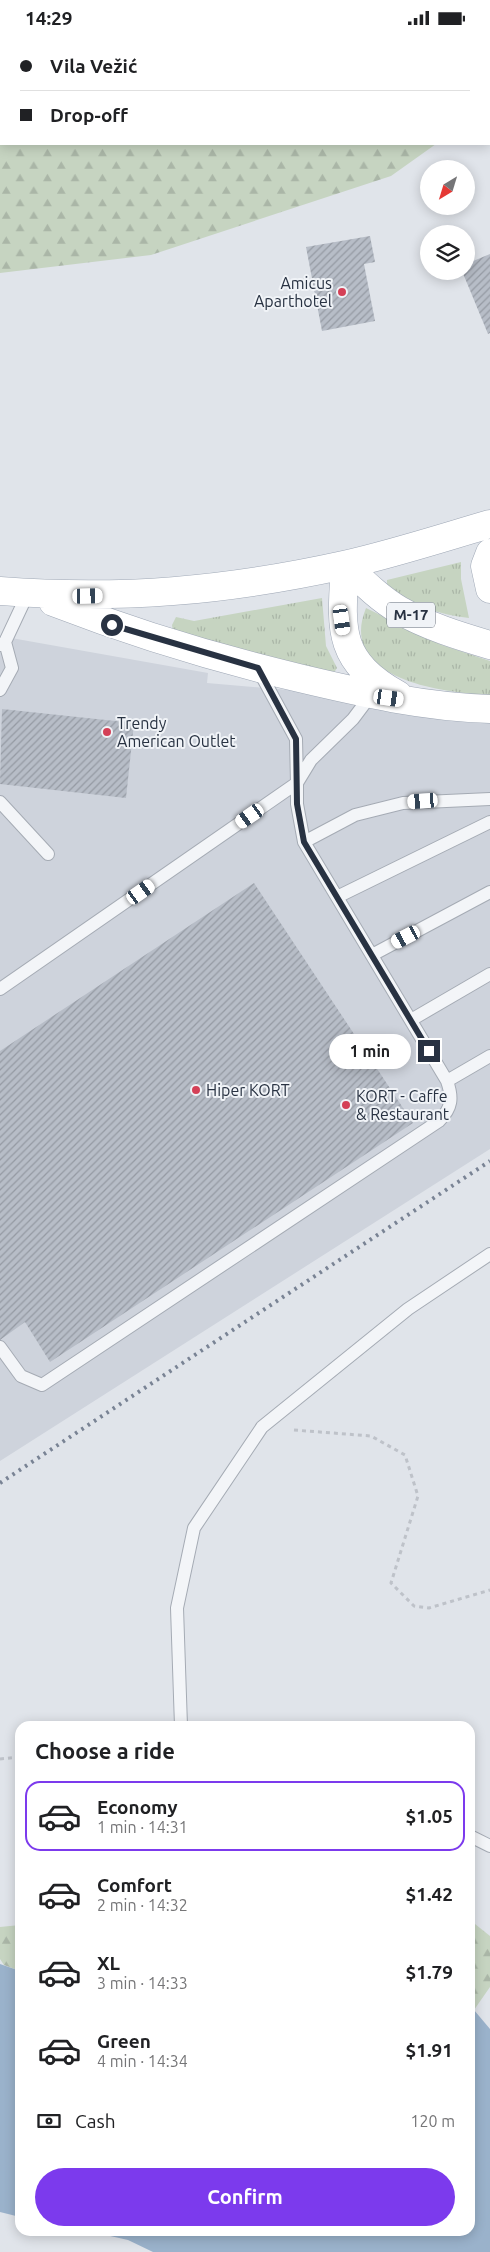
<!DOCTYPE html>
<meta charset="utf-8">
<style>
:root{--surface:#fff;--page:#f6f6f6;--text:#202124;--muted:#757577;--line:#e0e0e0;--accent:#7c3aed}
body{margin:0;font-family:Ubuntu,sans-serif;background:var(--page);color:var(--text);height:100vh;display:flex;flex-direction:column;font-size:19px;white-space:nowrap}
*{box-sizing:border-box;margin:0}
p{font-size:16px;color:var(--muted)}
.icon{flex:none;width:28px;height:28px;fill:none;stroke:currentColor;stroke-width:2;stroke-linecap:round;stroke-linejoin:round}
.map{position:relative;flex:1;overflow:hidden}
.sheet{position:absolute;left:15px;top:1686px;width:460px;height:515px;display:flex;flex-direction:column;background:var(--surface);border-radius:15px;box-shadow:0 2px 12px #0003}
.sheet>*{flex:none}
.hud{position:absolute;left:0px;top:0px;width:490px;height:110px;box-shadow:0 2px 12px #0003;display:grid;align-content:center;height:110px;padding:0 20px;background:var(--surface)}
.needle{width:32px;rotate:218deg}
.controls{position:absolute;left:420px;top:125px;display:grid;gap:10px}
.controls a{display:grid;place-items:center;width:55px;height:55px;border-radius:50%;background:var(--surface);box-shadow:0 2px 12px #0003;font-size:25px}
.end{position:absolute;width:22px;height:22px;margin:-11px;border:6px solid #283242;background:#fff;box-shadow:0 0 0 2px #fff}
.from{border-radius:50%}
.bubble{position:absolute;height:35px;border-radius:18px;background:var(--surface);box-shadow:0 2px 12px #0003;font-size:16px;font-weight:700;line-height:35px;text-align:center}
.car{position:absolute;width:15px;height:30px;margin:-15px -8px;border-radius:6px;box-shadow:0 0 4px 1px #0007;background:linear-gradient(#fff 24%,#345 0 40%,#fff 0 76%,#345 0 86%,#fff 0)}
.hud b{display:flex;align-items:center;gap:18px;height:48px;font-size:19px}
.hud b+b{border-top:1px solid var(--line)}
.hud i{width:12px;height:12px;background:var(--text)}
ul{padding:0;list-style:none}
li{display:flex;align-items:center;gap:15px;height:70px;margin:0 10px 8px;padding:0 10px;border:2px solid transparent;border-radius:15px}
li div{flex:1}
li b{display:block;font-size:19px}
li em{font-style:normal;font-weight:700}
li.current{border-color:var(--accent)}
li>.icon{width:45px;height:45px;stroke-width:1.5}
h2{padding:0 20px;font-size:22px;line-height:60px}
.pay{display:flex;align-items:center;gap:12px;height:55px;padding:0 20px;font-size:19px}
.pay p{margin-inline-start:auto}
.button{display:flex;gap:10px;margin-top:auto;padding:10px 20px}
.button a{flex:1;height:58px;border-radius:30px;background:var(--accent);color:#fff;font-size:20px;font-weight:700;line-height:58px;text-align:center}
.status{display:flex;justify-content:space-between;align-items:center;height:35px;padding:0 25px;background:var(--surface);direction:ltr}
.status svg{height:14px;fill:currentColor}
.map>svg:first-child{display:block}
</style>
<div class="status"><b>14:29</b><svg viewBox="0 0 49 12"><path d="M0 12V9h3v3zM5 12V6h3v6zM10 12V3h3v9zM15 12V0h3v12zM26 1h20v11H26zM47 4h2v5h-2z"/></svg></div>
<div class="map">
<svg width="490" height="2217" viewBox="0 0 490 2217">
<defs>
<pattern id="grass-tufts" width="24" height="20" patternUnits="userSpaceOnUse" patternTransform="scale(1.25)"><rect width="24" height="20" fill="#c6d4c1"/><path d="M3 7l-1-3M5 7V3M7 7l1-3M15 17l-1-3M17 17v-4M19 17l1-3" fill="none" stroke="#aab6a7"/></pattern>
<pattern id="forest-firs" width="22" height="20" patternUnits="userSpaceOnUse" patternTransform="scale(1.25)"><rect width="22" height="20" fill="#c6d4c1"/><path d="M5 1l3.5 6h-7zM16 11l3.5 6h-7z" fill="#aab6a7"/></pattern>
<pattern id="building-hatch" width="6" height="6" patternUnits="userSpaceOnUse" patternTransform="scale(1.25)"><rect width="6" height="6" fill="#b7bdc7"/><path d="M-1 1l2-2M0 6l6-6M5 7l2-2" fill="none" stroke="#959aa3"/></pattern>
</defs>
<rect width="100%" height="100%" fill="#e0e4ea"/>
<!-- built -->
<path fill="#ced3dc" d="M0 601 208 638 207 648 325 658 490 686V1114L0 1426Z"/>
<!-- grass -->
<path fill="url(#grass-tufts)" d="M461 527V544L469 583C440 580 413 570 387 556V545Z
M322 563 326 611 337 633 333 639 173 598 172 590 176 582 194 586Z
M366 573 442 610 490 626V660C442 658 337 644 366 573Z"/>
<!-- forest -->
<path fill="url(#forest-firs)" d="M0 0H462L1 1V109H436L391 141 151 220 0 238Z
M470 1885 490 1901V1952L474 1975 470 1974Z
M20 1890V1936L4 1930 0 1924V1892Z"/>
<!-- water -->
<path fill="#9ab2cb" d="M0 1929 20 1936V2182L0 2177Z
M470 1974 474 1975 490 1994V2217H153L128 2205 88 2196H470Z"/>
<!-- building -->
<path fill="url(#building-hatch)" d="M370 201 375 227 364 229 375 286 322 296 306 212Z
M490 219V298L488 299 462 236H466V229Z
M2 674 134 688 126 763 0 749Z
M254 848 413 1088 50 1327 25 1287 0 1305V1016Z"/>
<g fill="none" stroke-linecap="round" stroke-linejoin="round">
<defs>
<path id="lane" d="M0 610 5 607 28 558
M259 636 296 704 297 748 311 725 353 684 371 660
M0 655 12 633 5 607
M0 767 48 819
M304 807 355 780 403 768 490 764
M337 862 490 787
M372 920 490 857
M0 954 297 748
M411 985 490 939
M447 1046 490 1021
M0 1312 21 1341 42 1350 439 1086C452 1073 453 1063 447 1046L304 807 297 769V748
M181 1691 177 1573 194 1493 262 1392 408 1274 490 1219
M470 1801 490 1811"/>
<path id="primary" d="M490 518 485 531 490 554
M345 530C362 546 379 563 399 575 427 591 459 601 490 610
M345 530C341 594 336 625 398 660
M0 556C120 565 226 556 344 530 393 519 442 503 490 489
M53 567C133 598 215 623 299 643 362 658 425 672 490 674"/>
</defs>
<!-- lane casing -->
<use href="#lane" stroke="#a5abb4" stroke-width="14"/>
<!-- primary casing -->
<use href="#primary" stroke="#9fa8b6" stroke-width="29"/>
<!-- path -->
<path stroke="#bec2c9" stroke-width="3" stroke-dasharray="4 4" stroke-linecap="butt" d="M294 1395 371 1401 405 1420 418 1461 391 1548 414 1571 429 1573 490 1555
M0 1724 20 1722"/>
<!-- lane -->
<use href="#lane" stroke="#f3f5f8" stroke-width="12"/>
<!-- primary -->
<use href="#primary" stroke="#fff" stroke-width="28"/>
<!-- rail -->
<path stroke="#798394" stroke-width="4" stroke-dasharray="2.5 5" stroke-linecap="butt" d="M0 1448 490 1126"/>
</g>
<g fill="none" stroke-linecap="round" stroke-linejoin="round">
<!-- route -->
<path stroke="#283242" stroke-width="6" d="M112 590 258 633 296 704 297 769 304 807 429 1016"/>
</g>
<!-- markers -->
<g fill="#d44057" stroke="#f0f3f7" stroke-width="2">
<circle cx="342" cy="257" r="5"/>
<circle cx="107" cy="697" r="5"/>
<circle cx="196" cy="1055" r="5"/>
<circle cx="346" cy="1070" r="5"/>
</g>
<g text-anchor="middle" stroke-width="4" stroke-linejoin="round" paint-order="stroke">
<!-- shield labels -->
<rect fill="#f0f3f7" stroke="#646c78" stroke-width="1" x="387" y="567.5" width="48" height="25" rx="4"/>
<g font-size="15" font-weight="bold" fill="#283242">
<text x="411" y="585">M-17</text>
</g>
<!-- poi labels -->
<g font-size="16" fill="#283242" stroke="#f0f3f7" text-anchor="start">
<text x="332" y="254" text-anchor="end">Amicus<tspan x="332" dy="18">Aparthotel</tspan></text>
<text x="117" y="694">Trendy<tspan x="117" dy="18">American Outlet</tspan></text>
<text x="206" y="1061">Hiper KORT</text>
<text x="356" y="1067">KORT - Caffe<tspan x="356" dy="18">&amp; Restaurant</tspan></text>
</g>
</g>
</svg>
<div class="controls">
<a><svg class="needle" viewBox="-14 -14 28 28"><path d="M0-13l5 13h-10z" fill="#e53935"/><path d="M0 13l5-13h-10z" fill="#757577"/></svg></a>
<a><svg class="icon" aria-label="layers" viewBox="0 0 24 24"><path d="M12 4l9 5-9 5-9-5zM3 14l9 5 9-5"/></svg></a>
</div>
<i class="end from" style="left:112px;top:590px"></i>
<i class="end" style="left:429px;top:1016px"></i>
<div class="bubble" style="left:329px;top:999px;width:82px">1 min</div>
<i class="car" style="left:88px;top:561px;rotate:89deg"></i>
<i class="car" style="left:342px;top:585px;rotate:172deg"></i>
<i class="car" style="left:389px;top:663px;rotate:98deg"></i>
<i class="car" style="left:423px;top:766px;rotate:266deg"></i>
<i class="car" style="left:250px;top:781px;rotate:235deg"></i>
<i class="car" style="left:141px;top:857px;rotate:55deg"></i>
<i class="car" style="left:406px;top:902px;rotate:242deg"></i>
<div class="hud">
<b><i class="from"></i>Vila Vežić</b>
<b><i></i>Drop-off</b>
</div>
<section class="sheet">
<h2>Choose a ride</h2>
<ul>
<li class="current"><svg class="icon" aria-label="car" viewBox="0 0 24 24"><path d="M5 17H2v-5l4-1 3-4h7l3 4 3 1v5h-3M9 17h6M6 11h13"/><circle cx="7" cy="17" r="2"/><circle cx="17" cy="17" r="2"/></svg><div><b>Economy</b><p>1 min · 14:31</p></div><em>$1.05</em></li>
<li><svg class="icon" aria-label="car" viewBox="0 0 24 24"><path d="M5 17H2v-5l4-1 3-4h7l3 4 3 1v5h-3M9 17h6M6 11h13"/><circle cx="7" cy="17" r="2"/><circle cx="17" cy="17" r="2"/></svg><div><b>Comfort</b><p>2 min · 14:32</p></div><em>$1.42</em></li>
<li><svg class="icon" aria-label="car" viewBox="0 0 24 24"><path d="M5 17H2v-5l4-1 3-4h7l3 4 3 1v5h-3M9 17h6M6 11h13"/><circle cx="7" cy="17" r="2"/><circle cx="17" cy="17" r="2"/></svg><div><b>XL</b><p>3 min · 14:33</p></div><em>$1.79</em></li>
<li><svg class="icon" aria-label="car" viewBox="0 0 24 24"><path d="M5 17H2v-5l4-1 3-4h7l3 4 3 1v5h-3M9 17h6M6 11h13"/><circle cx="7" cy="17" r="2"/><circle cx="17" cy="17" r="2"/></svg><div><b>Green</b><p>4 min · 14:34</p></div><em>$1.91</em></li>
</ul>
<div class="pay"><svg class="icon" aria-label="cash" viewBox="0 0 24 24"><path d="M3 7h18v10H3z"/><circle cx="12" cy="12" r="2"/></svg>Cash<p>120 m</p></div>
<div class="button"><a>Confirm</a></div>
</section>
</div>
